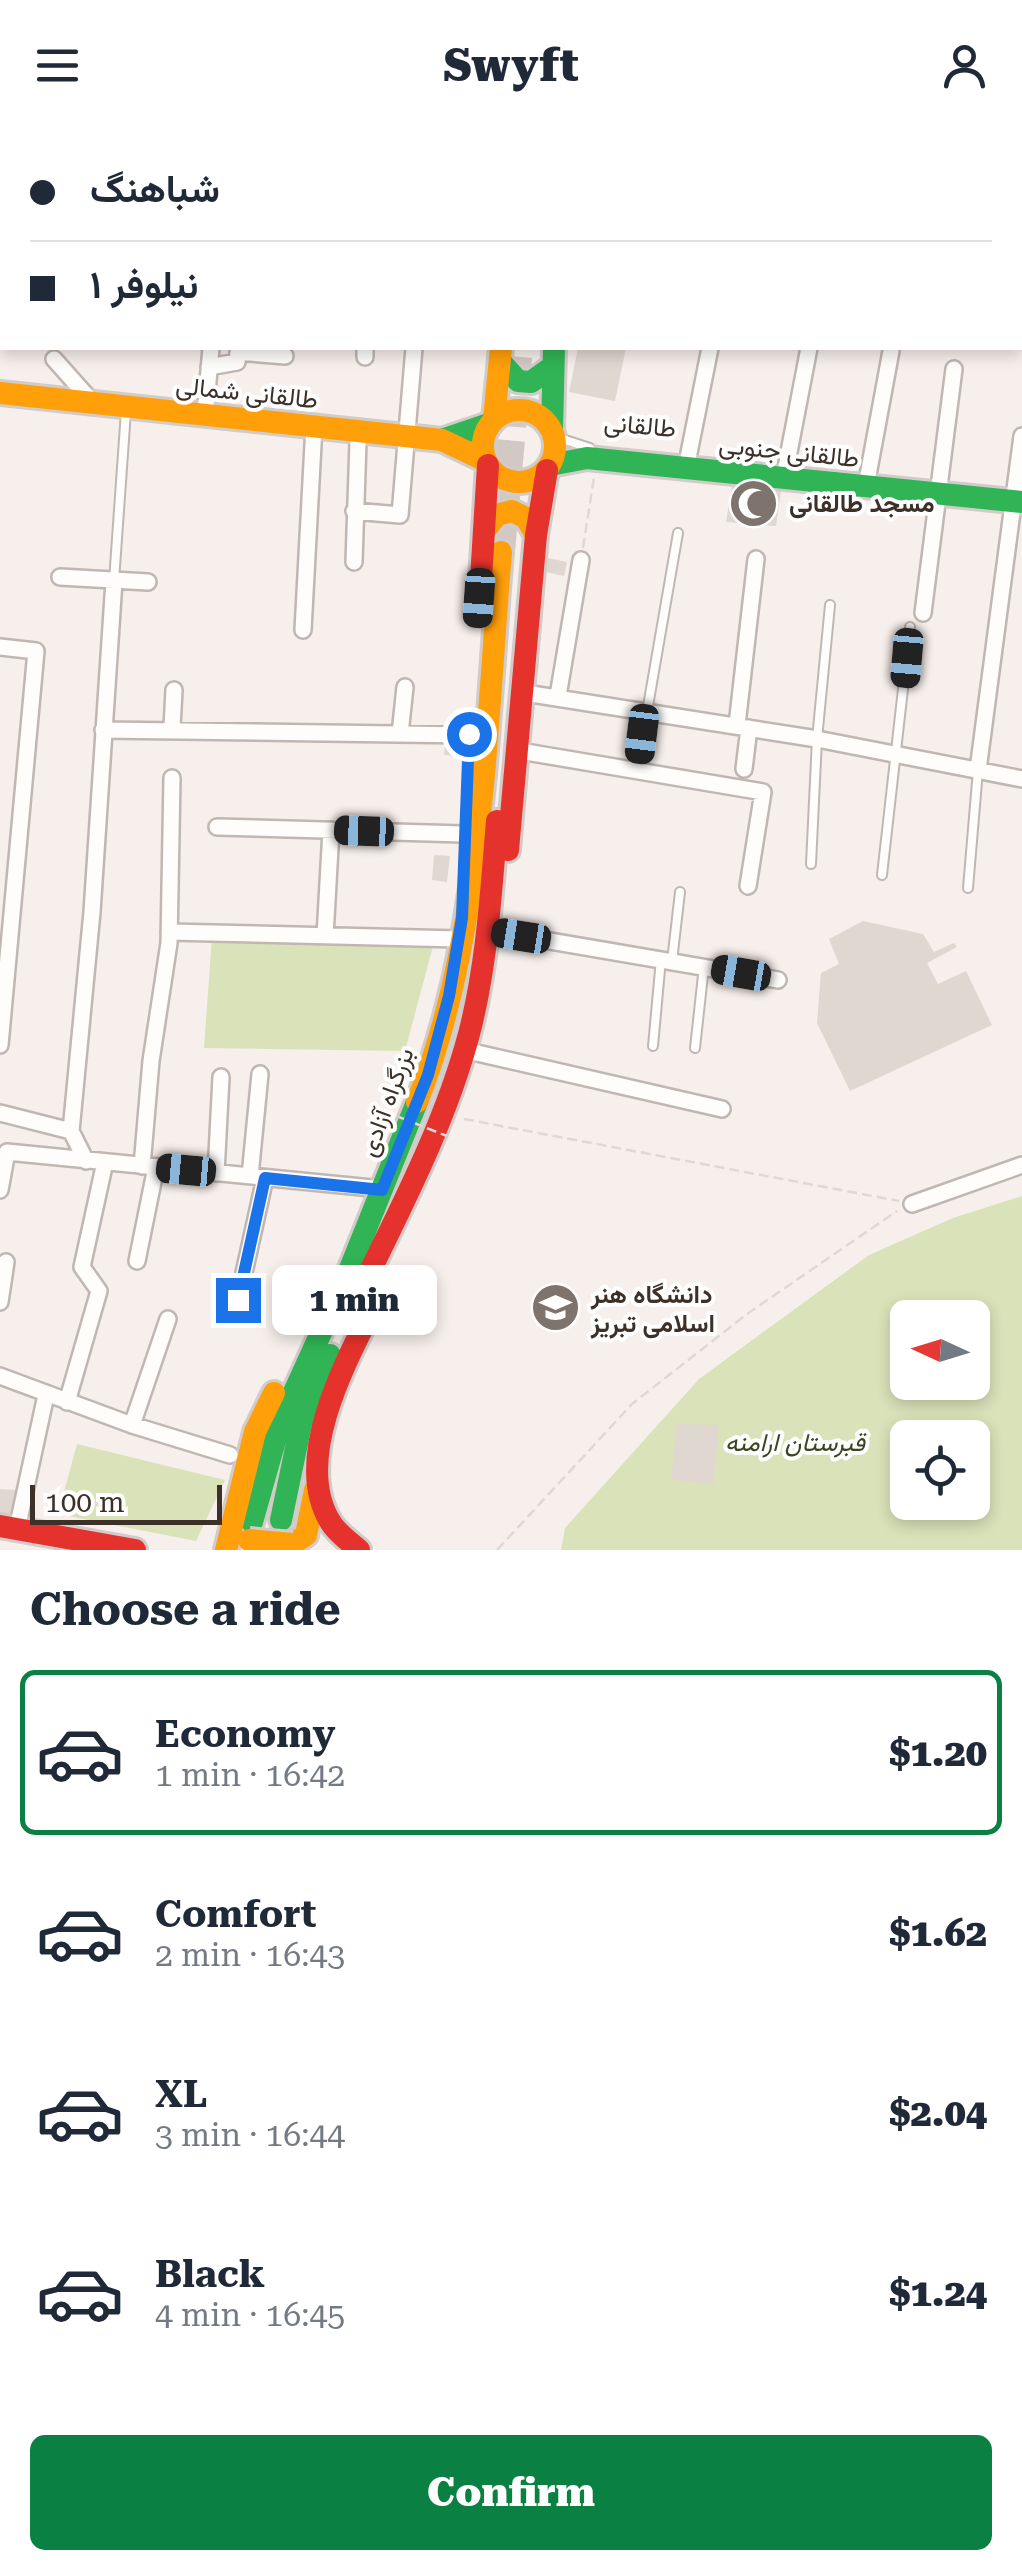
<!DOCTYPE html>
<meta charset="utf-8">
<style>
:root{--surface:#fff;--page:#f6f6f7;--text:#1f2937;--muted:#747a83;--line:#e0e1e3;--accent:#0b8043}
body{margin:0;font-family:"Roboto Serif",Vazirmatn,serif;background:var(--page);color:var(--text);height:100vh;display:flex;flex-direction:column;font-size:38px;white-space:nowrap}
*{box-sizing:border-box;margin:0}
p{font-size:32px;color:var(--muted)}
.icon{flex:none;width:55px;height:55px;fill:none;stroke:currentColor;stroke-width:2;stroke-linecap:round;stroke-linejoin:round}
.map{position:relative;height:1420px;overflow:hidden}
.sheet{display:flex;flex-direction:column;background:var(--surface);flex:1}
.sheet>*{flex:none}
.guide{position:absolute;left:0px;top:0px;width:1022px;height:220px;box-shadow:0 5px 15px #0003;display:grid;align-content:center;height:220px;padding:0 30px;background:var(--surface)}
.needle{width:65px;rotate:274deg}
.fabs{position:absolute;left:890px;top:1170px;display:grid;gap:20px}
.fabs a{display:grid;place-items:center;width:100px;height:100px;border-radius:15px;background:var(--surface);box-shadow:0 5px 15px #0003;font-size:50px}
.scale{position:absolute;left:30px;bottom:25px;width:192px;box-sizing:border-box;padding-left:10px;border:5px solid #3d3029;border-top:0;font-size:28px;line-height:35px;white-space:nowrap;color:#3d3029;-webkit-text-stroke:8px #fefefe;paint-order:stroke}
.end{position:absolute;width:45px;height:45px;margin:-22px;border:12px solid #1a73e8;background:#fff;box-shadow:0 0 0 5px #fff}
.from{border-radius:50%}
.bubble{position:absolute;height:70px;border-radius:15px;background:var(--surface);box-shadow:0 5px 15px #0003;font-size:32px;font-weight:800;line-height:70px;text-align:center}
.car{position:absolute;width:30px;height:60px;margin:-30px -15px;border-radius:12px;box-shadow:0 0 8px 2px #0007;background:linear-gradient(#222 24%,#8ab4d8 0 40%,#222 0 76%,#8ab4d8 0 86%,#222 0)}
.guide b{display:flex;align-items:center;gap:35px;height:95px;font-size:38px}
.guide b+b{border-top:2px solid var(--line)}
.guide i{width:25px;height:25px;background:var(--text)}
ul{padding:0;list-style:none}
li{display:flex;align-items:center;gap:30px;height:165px;margin:0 20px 15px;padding:0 10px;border:5px solid transparent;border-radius:15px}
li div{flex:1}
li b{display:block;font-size:38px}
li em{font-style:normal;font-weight:800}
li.current{border-color:var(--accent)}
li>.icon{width:90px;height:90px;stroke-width:1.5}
h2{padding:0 30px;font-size:45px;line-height:120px}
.button{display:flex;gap:20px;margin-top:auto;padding:20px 30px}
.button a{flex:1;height:115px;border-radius:15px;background:var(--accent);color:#fff;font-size:40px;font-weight:800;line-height:115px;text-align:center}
header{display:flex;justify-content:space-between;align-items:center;height:130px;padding:0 30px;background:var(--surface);font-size:45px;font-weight:800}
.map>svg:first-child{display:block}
</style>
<header><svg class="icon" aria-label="menu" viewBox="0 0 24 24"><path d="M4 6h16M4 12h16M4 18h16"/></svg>Swyft<svg class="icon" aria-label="person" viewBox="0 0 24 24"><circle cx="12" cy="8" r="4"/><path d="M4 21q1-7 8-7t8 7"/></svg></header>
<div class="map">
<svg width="1022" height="1420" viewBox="0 0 1022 1420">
<rect width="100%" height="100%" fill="#f7efeb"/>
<!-- green -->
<path fill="#dae2b9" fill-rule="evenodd" d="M212 807 433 816 405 921 204 918Z
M1022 1066V1420H561L565 1398 699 1249 869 1125 953 1088ZM908 1188H972V1252H908ZM908 1308H972V1372H908Z
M77 1314 225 1350 196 1411 58 1384Z"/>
<!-- building -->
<path fill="#e1d7d1" d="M578 218H626L615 271 569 262Z
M733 349 782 355 776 396 726 392Z
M548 428 567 432 564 446 546 442Z
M446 606 464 607 463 626 444 625Z
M434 725 450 726 447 752 432 750Z
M863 791 923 804 934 822 954 813 957 817 927 833 938 854 966 841 992 895 850 961 817 893 821 843 839 834 829 809Z
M677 1294 719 1295 713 1354 671 1350Z
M0 1359 17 1360 12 1386 0 1385Z"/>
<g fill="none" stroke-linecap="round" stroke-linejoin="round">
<!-- highway-tunnel -->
<path stroke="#d2c9c4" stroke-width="28" stroke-dasharray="28 14" stroke-linecap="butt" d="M501 422 519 218"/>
<defs>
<path id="lane" d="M739 2V0
M821 2V0
M899 2 900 0
M982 2V0
M556 307 590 318
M114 451 126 281
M639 628 678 403
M811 734 817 609 830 475
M882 745 910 497
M968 758 978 640
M672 831 680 762
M653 916 661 829
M695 918 704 836"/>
<path id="street" d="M94 2 95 0
M212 2V0
M339 2V0
M0 80H2
M1020 128 1022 129
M0 185H2
M365 227V218
M54 229 94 274
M209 237 237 232 238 222 285 226
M205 285 211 218
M686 338 710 218
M784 348 809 218
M866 356 891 221
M354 381 400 385 414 218
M354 432 358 312
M60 447 148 452
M923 483 954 239
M303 500 314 296
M0 517 36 521 0 915
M525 563 817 609 1022 649
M558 566 581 430
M737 595 756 429
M172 597 174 560
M103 600 469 605
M400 604 405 557
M520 621 763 662 748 756
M744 639 749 598
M978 640 1022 306
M217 697 463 704
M486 800 778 850
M169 802 459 809
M325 806 331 700
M464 920 722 979
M0 983 71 1001
M86 1031 71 1001 92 782 114 451
M142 1036 151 931 169 813 172 648
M216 1043 221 947
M250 1046 260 944
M0 1060 7 1022 382 1059
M912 1074 1022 1035
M137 1131 156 1037
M238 1170 265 1048
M0 1172 6 1132
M0 1246 132 1295 230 1325
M67 1272 99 1161 82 1137 105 1032
M132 1295 168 1189
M17 1399 46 1265"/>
<path id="fast" d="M500 231 518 251 531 252 552 237
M552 300 554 218
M442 310 489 294
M550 335 587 328 1022 372
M281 1390 301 1294 330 1225
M252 1392 280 1293 349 1141 417 972"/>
<path id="slow" d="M523 0V2
M576 0V2
M0 263 442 310 484 330
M483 316a36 36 0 1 1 72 0a36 36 0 1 1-72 0Z
M494 289 501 218
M484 401 497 385 512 381 526 388 536 405
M417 972C483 808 486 598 501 422
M292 1414 306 1405 315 1360
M226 1420 255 1302 274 1263"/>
<path id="jam" d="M481 449 488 335
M508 720 536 405 547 340
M355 1172C397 1085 444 998 469 904 487 835 491 762 497 691
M0 1396 135 1420
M359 1420C350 1412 337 1403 331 1393 288 1325 355 1215 386 1152"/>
</defs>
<!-- lane casing -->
<use href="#lane" stroke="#c1b7b2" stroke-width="12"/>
<!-- street casing -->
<use href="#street" stroke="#c1b7b2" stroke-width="20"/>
<!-- fast casing -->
<use href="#fast" stroke="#d1ccc9" stroke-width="28"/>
<!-- slow casing -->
<use href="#slow" stroke="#d1ccc9" stroke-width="28"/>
<!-- jam casing -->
<use href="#jam" stroke="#d1ccc9" stroke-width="28"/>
<!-- path -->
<path stroke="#dcd9d7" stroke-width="2.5" stroke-dasharray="10 5" stroke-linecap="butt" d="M583 418 594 347
M464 989 899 1071
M497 1420 632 1274 747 1184 897 1081"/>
<!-- lane -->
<use href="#lane" stroke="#fefdfc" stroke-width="8"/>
<!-- street -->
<use href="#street" stroke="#fefdfc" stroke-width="15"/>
<!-- fast -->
<use href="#fast" stroke="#30b455" stroke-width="22"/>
<!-- slow -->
<use href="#slow" stroke="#ff9f0a" stroke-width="22"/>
<!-- jam -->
<use href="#jam" stroke="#e5322d" stroke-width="22"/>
<defs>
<path id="slow-bridge" d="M249 1410 292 1414"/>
</defs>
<!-- slow-bridge casing -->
<use href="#slow-bridge" stroke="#d1ccc9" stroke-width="28" stroke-linecap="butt"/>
<!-- path-bridge -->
<path stroke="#dcd9d7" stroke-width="2.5" stroke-dasharray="10 5" stroke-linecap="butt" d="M399 987 447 1006"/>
<!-- slow-bridge -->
<use href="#slow-bridge" stroke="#ff9f0a" stroke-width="22"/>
</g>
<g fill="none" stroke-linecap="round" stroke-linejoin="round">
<!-- route -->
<path stroke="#1a73e8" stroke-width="12" d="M238 1170 265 1048 382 1060 428 945 449 866 462 788 469 604"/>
</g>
<!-- icons -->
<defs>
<symbol id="mosque-disc" viewBox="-11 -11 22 22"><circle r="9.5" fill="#7e736d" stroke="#fefefe"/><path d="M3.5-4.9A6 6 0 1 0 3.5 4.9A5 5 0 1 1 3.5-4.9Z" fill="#fff"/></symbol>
<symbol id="university-disc" viewBox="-11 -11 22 22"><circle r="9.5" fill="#7e736d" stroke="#fefefe"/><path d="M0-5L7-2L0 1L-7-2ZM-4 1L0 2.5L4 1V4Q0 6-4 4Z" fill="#fff"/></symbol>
</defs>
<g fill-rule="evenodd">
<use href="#mosque-disc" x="726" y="346" width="55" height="55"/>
<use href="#university-disc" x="528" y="1150" width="55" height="55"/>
</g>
<g text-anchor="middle" stroke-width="8" stroke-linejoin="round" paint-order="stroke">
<!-- street labels -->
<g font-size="25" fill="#3d3029" stroke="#fefefe">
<text transform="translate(247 262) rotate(6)" y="9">طالقانی شمالی</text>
<text transform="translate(640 295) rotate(5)" y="9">طالقانی</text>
<text transform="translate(789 321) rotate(6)" y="9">طالقانی جنوبی</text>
<text transform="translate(386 972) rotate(-70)" y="9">بزرگراه آزادی</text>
</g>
<!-- poi labels -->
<g font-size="25" font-weight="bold" fill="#3d3029" stroke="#fefefe" text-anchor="start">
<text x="789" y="382">مسجد طالقانی</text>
<text x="591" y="1173">دانشگاه هنر<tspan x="591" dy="29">اسلامی تبریز</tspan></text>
</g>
<!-- park labels -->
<g font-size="25" font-style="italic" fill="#3a451d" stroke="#fefefe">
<text x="795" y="1321">قبرستان ارامنه</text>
</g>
</g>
</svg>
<div class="fabs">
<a><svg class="needle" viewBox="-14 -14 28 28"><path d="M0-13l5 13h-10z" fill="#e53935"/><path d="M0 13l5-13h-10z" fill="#747a83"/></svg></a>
<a><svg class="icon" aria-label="locate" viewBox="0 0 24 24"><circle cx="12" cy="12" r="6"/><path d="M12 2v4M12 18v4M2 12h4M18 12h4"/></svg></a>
</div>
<div class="scale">100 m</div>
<i class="end from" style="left:469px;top:604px"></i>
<i class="end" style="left:238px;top:1170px"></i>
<div class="bubble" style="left:272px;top:1135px;width:165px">1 min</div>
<i class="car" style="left:479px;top:468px;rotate:184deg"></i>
<i class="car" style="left:907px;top:528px;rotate:185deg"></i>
<i class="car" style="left:642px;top:604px;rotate:187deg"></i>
<i class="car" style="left:364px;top:701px;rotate:272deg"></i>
<i class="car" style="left:521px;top:806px;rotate:279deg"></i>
<i class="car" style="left:741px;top:843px;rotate:280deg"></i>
<i class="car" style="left:186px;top:1040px;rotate:275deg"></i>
<div class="guide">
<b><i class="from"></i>شباهنگ</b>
<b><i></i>نیلوفر ۱</b>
</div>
</div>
<section class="sheet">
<h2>Choose a ride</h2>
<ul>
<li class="current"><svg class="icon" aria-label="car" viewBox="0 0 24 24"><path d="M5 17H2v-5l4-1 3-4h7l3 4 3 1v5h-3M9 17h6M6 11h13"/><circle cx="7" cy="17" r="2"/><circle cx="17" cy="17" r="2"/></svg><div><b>Economy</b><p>1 min · 16:42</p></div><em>$1.20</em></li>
<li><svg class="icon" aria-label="car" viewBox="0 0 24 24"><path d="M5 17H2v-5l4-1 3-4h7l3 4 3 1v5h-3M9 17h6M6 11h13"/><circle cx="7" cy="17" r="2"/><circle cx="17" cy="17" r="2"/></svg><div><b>Comfort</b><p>2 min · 16:43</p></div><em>$1.62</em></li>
<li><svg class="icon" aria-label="car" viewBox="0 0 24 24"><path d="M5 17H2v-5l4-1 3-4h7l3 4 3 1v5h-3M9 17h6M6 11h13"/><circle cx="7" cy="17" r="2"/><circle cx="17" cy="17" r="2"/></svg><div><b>XL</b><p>3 min · 16:44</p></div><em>$2.04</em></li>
<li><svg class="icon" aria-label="car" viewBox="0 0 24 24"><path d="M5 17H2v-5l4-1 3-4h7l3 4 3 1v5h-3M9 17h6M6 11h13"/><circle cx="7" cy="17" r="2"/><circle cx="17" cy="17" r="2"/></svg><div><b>Black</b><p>4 min · 16:45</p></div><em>$1.24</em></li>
</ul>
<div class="button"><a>Confirm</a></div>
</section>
